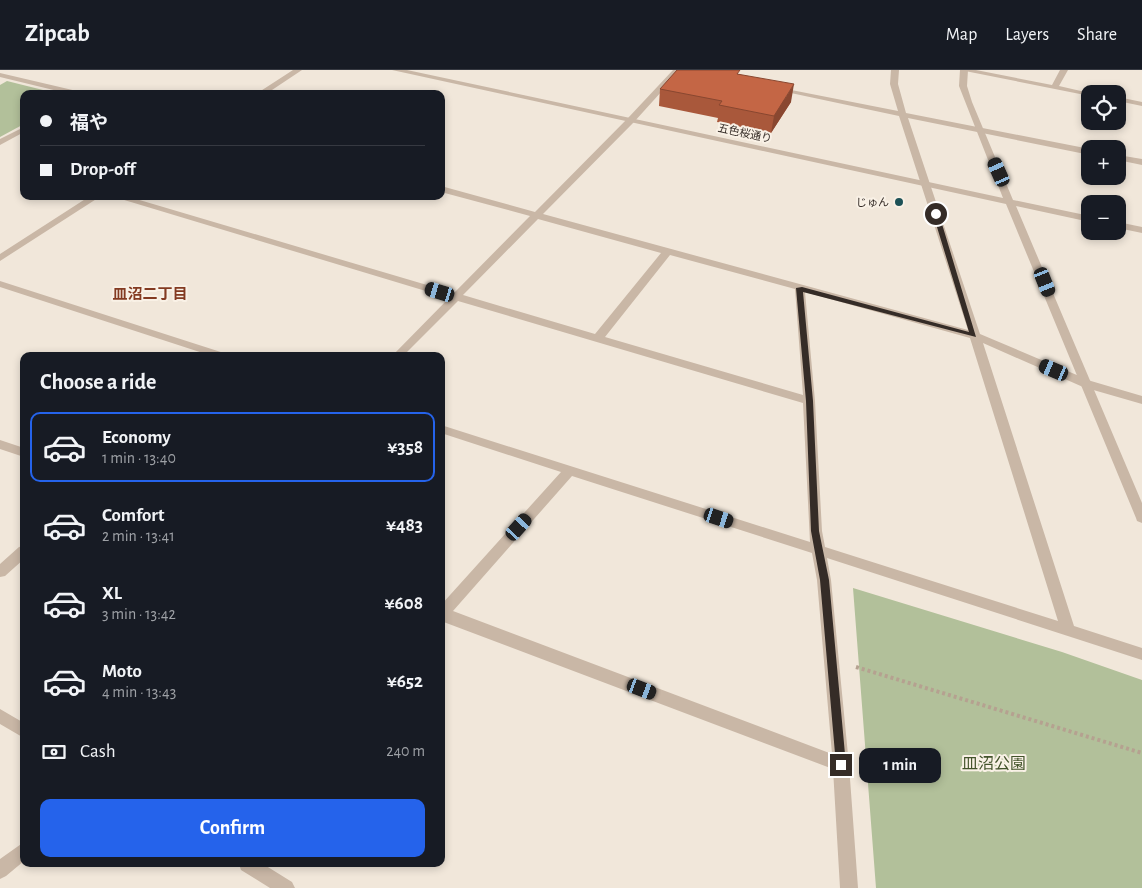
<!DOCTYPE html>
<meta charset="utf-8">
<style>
:root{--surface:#171b24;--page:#20242c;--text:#f1f3f6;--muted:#9ea1a6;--line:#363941;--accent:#2563eb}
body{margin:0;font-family:"Alegreya Sans","Noto Sans JP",sans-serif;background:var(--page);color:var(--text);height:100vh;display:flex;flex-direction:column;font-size:19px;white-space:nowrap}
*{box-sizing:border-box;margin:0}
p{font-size:16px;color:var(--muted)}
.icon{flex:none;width:28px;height:28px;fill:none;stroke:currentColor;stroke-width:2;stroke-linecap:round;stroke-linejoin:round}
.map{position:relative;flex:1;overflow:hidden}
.side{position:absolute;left:20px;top:282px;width:425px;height:515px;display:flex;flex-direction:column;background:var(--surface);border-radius:10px;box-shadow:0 2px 8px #0003}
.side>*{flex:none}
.guide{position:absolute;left:20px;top:20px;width:425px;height:110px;border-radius:10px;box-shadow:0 2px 8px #0003;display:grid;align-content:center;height:110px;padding:0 20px;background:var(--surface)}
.controls{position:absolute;left:1081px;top:15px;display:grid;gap:10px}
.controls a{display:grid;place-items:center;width:45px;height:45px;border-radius:10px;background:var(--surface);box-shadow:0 2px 8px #0003;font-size:25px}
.end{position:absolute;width:22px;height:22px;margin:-11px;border:6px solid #352c27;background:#fff;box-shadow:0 0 0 2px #fff}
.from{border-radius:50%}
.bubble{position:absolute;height:35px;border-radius:10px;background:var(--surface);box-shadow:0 2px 8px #0003;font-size:16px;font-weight:600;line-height:35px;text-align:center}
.car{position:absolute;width:15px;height:30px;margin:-15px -8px;border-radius:6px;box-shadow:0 0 4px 1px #0007;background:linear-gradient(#222 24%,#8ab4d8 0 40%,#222 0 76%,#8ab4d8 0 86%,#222 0)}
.guide b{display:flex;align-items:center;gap:18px;height:48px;font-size:19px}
.guide b+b{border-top:1px solid var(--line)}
.guide i{width:12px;height:12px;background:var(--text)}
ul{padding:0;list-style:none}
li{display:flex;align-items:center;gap:15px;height:70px;margin:0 10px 8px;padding:0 10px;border:2px solid transparent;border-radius:10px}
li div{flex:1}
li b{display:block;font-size:19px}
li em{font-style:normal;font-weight:600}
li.on{border-color:var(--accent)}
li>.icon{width:45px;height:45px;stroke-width:1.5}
h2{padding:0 20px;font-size:22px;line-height:60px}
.pay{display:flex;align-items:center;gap:12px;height:55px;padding:0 20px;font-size:19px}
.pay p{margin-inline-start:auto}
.cta{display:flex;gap:10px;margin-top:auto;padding:10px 20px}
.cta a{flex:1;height:58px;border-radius:10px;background:var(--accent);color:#fff;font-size:20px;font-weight:600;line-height:58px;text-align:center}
header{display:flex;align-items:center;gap:30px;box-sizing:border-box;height:70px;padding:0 25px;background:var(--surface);border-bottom:1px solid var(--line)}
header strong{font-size:24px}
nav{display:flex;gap:28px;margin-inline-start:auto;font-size:18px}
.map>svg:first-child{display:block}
</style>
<header>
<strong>Zipcab</strong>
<nav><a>Map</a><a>Layers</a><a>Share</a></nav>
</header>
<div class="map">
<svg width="1142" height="818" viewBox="0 0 1142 818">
<rect width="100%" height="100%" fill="#f1e7da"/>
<!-- green -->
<path fill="#b2c09a" d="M7 11 59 24H24V54L0 67V15Z
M853 518 1062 582 1142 610V818H876Z"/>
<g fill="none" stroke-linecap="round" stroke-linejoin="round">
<!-- path -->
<path stroke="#b5a190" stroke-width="4" stroke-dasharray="3 3" stroke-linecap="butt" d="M856 597 1142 683"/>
<!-- minor -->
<path fill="#c9b7a6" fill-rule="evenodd" d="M673 0H681L634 52 543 144 968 260 899 46 772 19 776 17 898 41 890 14 891 0H899L898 14 906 43 1090 79V85L908 48 980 264 1091 311 1142 326V334L1083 317 983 273 1074 556 1142 578V590L827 488 831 510 849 695 858 818H840L833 699 441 551V535L561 402 441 363V355L810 472 803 333 458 231 403 286H392L449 228 111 126H126L454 223 530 146 441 122V116L535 142 628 48ZM538 149 661 183 595 264 463 225ZM670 185 795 219 803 325 605 267ZM805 222 970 268 1058 551 825 477 822 461 815 331ZM572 406 812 483 817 510 832 684 453 541Z
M960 0H976L1052 15 1060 0H1068L1059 16 1094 24H1090V26Z
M0 3 81 22 85 24H70L0 7Z
M1118 27 1142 32V36L1118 31Z
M24 57V62L0 75V69Z
M1118 85 1142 89V95L1118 90Z
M0 211 227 284 229 286H212L0 217Z
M0 370 24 378V387L0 379Z
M24 476V489L5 506 0 507V494L19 477Z
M24 772V791L6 806 0 809V789Z"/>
<!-- tertiary -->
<path fill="#c9b7a6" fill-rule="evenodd" d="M293 0H302L266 24H256Z
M392 0H407L1003 128 959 16 960 0H968L967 16 972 32 1013 130 1090 146V152L1016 136 1142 433V453L1137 451 1136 448 1006 134Z
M90 126H101L0 191V184Z
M1118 152 1142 157V163L1118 158Z
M0 639 24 653V668L0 654Z
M239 794H263L292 812 295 818H270L241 800Z"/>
</g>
<!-- wall -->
<path fill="#a9583b" d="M739 4 791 32 771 63 717 52 718 48 659 36 660 19Z"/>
<!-- shaded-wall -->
<path fill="#894730" d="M794 14 791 32 771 63 774 46Z"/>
<!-- building -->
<path fill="#c46645" stroke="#894730" d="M677 0H740L737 4 794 14 774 46 719 35 722 31 660 19Z"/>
<!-- route -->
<path fill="#352c27" d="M936 142 939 144 976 267 803 222 813 331 819 461 829 510 846 695 841 700 836 695 820 510 811 461 806 331 796 218 802 217 969 262 933 144Z"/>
<!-- markers -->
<circle fill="#1d5156" stroke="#f9f1e6" stroke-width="2" cx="899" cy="132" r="5"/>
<g text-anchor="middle" stroke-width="4" stroke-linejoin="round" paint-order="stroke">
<!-- far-street labels -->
<g font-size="11" fill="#352c27" stroke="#f9f1e6">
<text transform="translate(745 63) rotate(12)" y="4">五色桜通り</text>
</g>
<!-- far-poi labels -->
<g font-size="11" fill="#352c27" stroke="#f9f1e6" text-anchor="end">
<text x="889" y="136">じゅん</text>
</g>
<!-- neighbourhood labels -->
<g font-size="15" font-weight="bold" fill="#833a21" stroke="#f9f1e6">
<text x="150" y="229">皿沼二丁目</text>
</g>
<!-- near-park labels -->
<g font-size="16" fill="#43532b" stroke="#f9f1e6">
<text x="994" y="699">皿沼公園</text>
</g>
</g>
</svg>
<div class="controls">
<a><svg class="icon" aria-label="locate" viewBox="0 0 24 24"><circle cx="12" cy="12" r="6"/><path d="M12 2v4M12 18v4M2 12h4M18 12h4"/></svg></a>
<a>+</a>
<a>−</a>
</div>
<i class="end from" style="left:936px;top:144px"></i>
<i class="end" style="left:841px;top:695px"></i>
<div class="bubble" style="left:859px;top:678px;width:82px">1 min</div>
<i class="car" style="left:999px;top:102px;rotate:336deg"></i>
<i class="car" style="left:1045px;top:212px;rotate:158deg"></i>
<i class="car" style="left:440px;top:222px;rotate:287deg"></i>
<i class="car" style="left:1054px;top:300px;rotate:293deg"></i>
<i class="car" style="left:719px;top:448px;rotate:108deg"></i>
<i class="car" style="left:519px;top:457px;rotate:42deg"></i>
<i class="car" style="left:642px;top:619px;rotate:111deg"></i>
<div class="guide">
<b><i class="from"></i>福や</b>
<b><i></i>Drop-off</b>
</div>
<section class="side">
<h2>Choose a ride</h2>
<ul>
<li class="on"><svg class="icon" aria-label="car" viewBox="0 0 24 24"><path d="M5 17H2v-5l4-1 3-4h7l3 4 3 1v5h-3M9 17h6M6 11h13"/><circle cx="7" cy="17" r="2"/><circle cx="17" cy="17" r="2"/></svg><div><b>Economy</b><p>1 min · 13:40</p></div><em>¥358</em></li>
<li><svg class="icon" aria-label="car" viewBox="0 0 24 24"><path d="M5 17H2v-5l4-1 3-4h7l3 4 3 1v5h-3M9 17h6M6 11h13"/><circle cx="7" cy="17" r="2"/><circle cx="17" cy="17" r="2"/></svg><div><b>Comfort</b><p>2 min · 13:41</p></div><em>¥483</em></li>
<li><svg class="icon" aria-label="car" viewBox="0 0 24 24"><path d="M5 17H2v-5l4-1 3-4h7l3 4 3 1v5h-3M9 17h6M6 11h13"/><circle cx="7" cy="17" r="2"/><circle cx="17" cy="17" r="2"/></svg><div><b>XL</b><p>3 min · 13:42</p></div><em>¥608</em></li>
<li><svg class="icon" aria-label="car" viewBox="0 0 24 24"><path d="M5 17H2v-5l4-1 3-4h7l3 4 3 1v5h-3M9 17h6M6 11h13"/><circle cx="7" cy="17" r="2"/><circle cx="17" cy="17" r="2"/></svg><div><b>Moto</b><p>4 min · 13:43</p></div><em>¥652</em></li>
</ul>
<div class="pay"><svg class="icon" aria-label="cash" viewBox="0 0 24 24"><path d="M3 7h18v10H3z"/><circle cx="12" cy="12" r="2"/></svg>Cash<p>240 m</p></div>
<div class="cta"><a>Confirm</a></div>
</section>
</div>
